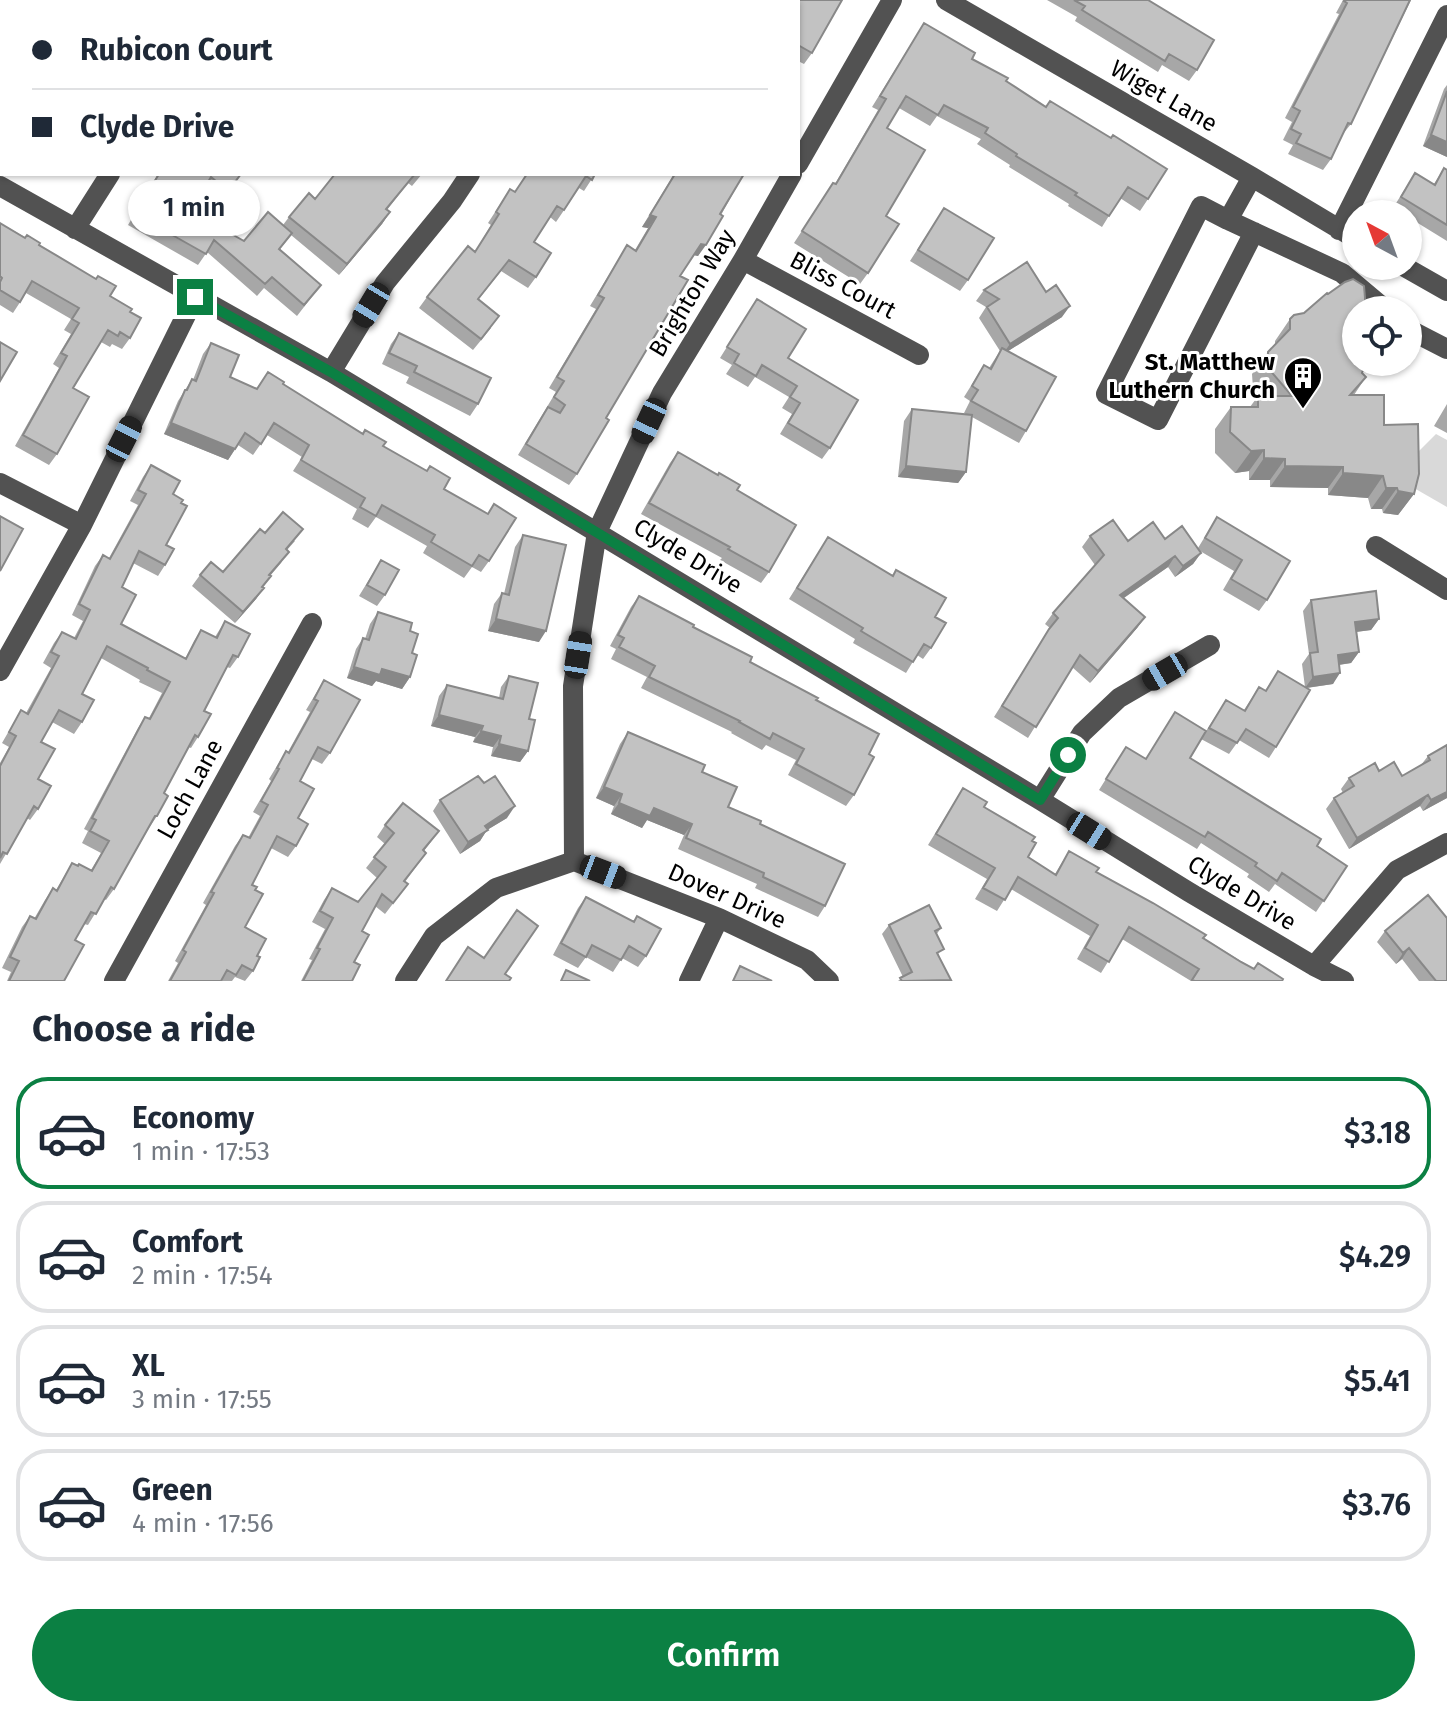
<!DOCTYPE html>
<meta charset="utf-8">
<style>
:root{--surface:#fff;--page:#f2f2f3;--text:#1f2937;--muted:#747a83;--line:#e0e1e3;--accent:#0b8043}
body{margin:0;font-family:"Fira Sans",sans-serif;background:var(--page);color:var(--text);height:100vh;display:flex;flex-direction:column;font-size:30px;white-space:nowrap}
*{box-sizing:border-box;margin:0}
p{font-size:26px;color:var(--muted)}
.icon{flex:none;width:44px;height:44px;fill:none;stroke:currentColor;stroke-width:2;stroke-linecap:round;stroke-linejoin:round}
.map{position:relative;height:981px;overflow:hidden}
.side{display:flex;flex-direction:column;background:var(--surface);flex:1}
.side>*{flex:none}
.top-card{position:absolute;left:0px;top:0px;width:800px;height:176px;box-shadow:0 2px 6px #0004;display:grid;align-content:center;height:176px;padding:0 32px;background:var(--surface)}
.needle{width:52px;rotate:319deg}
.fabs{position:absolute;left:1342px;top:200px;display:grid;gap:16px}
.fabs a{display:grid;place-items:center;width:80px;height:80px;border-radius:50%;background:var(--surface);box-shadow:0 2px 6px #0004;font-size:40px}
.end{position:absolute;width:36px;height:36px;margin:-18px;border:10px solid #0b8043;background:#fff;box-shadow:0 0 0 4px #fff}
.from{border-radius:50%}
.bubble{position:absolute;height:56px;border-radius:28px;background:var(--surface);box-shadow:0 2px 6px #0004;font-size:26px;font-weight:600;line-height:56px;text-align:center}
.car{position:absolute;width:24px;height:48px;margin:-24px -12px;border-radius:10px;box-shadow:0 0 6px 2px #0007;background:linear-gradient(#222 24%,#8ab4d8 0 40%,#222 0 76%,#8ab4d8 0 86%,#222 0)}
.top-card b{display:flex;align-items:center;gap:28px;height:76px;font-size:30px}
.top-card b+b{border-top:2px solid var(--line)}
.top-card i{width:20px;height:20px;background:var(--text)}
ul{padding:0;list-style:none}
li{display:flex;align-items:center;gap:24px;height:112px;margin:0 16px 12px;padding:0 16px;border:4px solid var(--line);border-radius:32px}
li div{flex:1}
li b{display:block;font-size:30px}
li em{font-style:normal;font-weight:600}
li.active{border-color:var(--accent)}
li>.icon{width:72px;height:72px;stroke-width:1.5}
h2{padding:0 32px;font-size:36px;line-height:96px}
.cta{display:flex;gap:16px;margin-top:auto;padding:16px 32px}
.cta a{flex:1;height:92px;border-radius:48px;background:var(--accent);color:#fff;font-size:32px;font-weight:600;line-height:92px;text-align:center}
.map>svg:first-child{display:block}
</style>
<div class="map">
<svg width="1447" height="981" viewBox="0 0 1447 981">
<rect width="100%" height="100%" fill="#fff"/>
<!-- green -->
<path fill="#d9d9d9" d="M1436 434 1447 440V507L1407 484 1408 462Z"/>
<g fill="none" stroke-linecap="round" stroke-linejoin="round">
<!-- minor -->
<path stroke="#525252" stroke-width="20" d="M946 0 1252 177 1356 239
M237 2 239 0
M798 164 892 0
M0 186 331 372 1040 800 1189 892 1314 966 1344 981
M1228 220 1252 177
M75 229 110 174
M1339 230 1447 15
M1254 232 1158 420 1106 394 1201 206 1228 220 1342 273 1386 310
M743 260 919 355
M1403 266 1447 291
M1408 329 1447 349
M331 372 385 283 452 201 470 174
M0 483 82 525
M1376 546 1447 590
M0 671 82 525 195 297
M1040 800 1082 733 1119 698 1210 645
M574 861 573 686 597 532 662 393 743 260 792 174
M1314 966 1397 870 1447 843
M114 981 312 623
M405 981 434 936 496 888 574 861 719 918 807 960 829 981
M689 981 719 918"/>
</g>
<!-- wall -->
<path fill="#a7a7a7" d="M498 0H573L572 2H499Z
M714 0H842L812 53 804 64 798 61V2H717Z
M1047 0H1148L1197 70 1189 81 1162 65 1158 72 1075 21 1077 17Z
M1343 0H1411L1351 124 1342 135 1331 159 1323 170 1288 154 1293 145 1283 140 1292 122 1285 118 1339 14 1336 13Z
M924 23 972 59 1006 81 1148 199 1140 211 1120 198 1102 227 1068 206 1069 204 1009 167 1010 165 977 144 981 139 937 116 930 126 899 108 887 128 886 216 868 273 860 284 794 243 826 194 835 184 878 110 872 107Z
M0 57 2 58V145L0 144Z
M1447 85V157L1423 146 1444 89Z
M1444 168 1447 170V241L1408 217V214H1403L1393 208 1415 173 1434 184Z
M158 174H241L220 202 204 189 191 211 244 241 283 225 289 217 315 199 345 174H422L412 186 408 183 387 210 390 212 382 224 339 275 291 235 280 249 321 285 297 316 264 288 257 296 207 252 198 265 128 225Z
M595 174 584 191 579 188 556 222 550 217 534 242 536 277 528 288 501 271 478 300 491 328 473 350 419 308 427 297 475 252 491 225 488 223 510 189 515 192Z
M674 174H744L698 256 694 255 680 276 577 474 569 485 518 455 556 392 549 388 596 309 590 306 627 245 635 250 648 228 642 227Z
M944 208 968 280 960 291 910 261Z
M0 223 39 245 130 312V338L122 349 112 344 110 347 101 342 73 388 57 454 49 465 15 446 59 368 53 364 71 334 64 330 71 319 26 293 13 313 0 305Z
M984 290 1062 317 1008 351 1026 431 1019 443 972 417 966 472 958 483 898 477 904 421 912 409 967 415 964 413 970 401 964 397 984 365 989 368 1000 351 979 318 986 307 976 301Z
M757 299 788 358 830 448 822 459 780 434 792 414 782 408 789 397 755 377 748 387 726 374 732 365 720 358Z
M1290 319 1366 377 1354 395 1384 425 1414 494 1398 515 1383 513 1382 509H1371L1368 498 1328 495V488L1270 487V480H1249V471L1235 473 1215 453V429L1231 407H1250L1258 396 1253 389 1252 374 1268 352 1275 345V341Z
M399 333 478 404 470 416 406 383 409 377 382 364 391 344Z
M211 343 230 377 256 389 268 372 283 384 383 446 444 489 489 561 481 572 472 567 464 578 423 553 427 546 376 517 368 528 352 519 357 509 293 471 302 457 267 435 253 455 238 445 228 460 164 434 178 401 192 379 193 380 203 354Z
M1447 404V433L1434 426Z
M678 452 769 572 761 583 720 560 722 558 641 514 670 463Z
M151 465 181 503 166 545 165 565 158 576 133 563 122 587 121 624 185 659 194 641 201 630 215 637 225 621 238 657 230 668 227 667 204 711 198 737 191 748 188 747 164 793 157 816 149 828 114 889 106 900 104 899 88 925 84 924 75 940 64 981H7L11 972 2 968 22 927 30 916 34 919 45 900 53 888 56 890 72 863 91 870 101 853 82 843 88 831 84 829 138 728 145 717 149 718 162 693 139 682 140 680 101 658 82 694V722L74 734 52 722 41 742 38 809 30 820 27 818 0 864V763L9 747 2 743 21 710 26 713 51 668 43 663 54 643 62 632 74 638 83 621 72 615 95 566 103 555 109 558 138 505 130 501 143 477Z
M1217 517 1267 600 1259 611 1223 590 1234 571 1200 551 1201 553 1193 564 1175 577 1168 567 1124 598 1145 617 1137 628 1090 683 1072 667 1028 738 994 717 1050 628 1045 624 1053 613 1095 565 1082 547 1090 536 1128 541 1165 539 1198 548Z
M265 533 295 541 287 550 281 563 270 576 256 599 235 623 192 586 200 575 223 572Z
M523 535 539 642 488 631 494 604 502 593 504 594 515 547Z
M828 537 892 576 896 570 935 617 931 648 923 659 917 655 906 673 853 643 855 639 789 599Z
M381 560 385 595 377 606 359 596Z
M639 596 816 700 869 754 854 795 846 806 788 775 796 760 766 745 762 750 731 733 732 732 641 688 647 677 611 659 616 649 610 646 631 607Z
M1311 600 1379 619 1371 630 1356 632 1359 652 1351 663 1339 665 1333 684 1307 688 1276 747 1269 758 1239 740 1229 754 1201 739 1226 700 1244 710 1259 687 1265 691 1278 671 1305 687 1302 664 1309 654 1303 611Z
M378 612 410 631 412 653 410 677 402 689 376 681 372 686 347 678 356 649 363 638 365 639 370 624Z
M509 676 529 719 528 751 520 762 491 756 493 747 473 742 475 737 431 726 439 696 447 685 499 698 501 687Z
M324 680 330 753 322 764 312 759 300 781 296 846 288 857 271 848 252 885 255 890 245 927 257 956 253 971 245 981 235 977 232 981H168L178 963 175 961 206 905 203 903 235 846 243 835 248 838 260 816 253 812 271 781 269 779 286 751 288 752 310 712 306 710Z
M1175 712 1190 758 1347 866 1316 912 1275 884 1269 892 1247 877 1249 874 1201 843 1197 849 1099 790 1126 747 1146 759Z
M628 732 702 772 728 807 760 824 825 906 818 917 755 888 757 884 678 849 684 835 647 820 642 828 611 814 614 806 596 798 620 744Z
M1447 745V798L1423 811 1420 806 1349 849 1326 809 1334 798 1343 793 1341 789 1349 778 1379 771 1402 776 1421 765 1428 756Z
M963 788 984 807 1032 841 1028 857 1055 874 1069 851 1096 872 1254 969 1282 981H1191L1122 939 1101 973 1077 959 1090 936 1011 889 997 911 975 899 987 879 928 845Z
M440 800 507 818 487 830 480 841 460 854 433 811Z
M385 825 439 831 424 851 426 853 405 882 408 884 385 914 375 906 362 931 354 962 352 981H301L312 960 309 959 325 929 312 922 324 900 332 888 358 902 377 878 366 868 385 844 377 837Z
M1428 895 1447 981H1419L1402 959 1396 964 1377 942 1385 931Z
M586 897 646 956 638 967 622 958 613 972 586 957 578 968 553 955 578 908Z
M889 925 941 928 936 935 939 957 950 981H898L903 977 882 934Z"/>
<!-- shaded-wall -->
<path fill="#888" d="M1431 135 1447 142V157L1423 146Z
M390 212 382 224 339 275 347 264Z
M650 215 656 217 648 228 642 227Z
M701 244 706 245 698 256 693 255Z
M1070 306 1062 317 1002 355 1010 344Z
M171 423 235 449 228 460 164 434Z
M1264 450 1249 471 1235 473 1251 451Z
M1264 458 1285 459 1270 480H1249Z
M906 466 966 472 958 483 898 477Z
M1285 466 1343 467 1328 488 1270 487Z
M1343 473 1383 476 1368 498 1328 495Z
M1386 488H1397L1382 509H1371Z
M1398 491 1414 494 1398 515 1383 513Z
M1201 553 1193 564 1175 577 1183 566Z
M1175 556 1168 567 1112 606 1120 595Z
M264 588 256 599 235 623 243 612Z
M1145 617 1137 628 1090 683 1098 671Z
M496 619 546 631 539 642 488 631Z
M1379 619 1371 630 1347 633 1355 622Z
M1359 652 1351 663 1330 666 1338 655Z
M354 667 382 669 410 677 402 689 376 681 372 686 347 678Z
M1340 673 1333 684 1305 688 1313 677Z
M439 715 483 726 475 737 431 726Z
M481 731 501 736 493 747 473 742Z
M499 744 528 751 520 762 491 756Z
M604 787 622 794 614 806 596 798Z
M1447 792V798L1423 811 1431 800Z
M1428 795 1420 806 1349 849 1357 838Z
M619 803 654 808 692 824 684 835 647 820 642 828 611 814Z
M515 806 507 818 487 830 480 841 460 854 468 842 485 826Z
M1409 948 1402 959 1396 964 1403 953Z"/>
<!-- building -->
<path fill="#c2c2c2" stroke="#888" stroke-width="2" d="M0 0H9L8 2H2V9L0 8Z
M115 0H187L185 2H114Z
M293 0H374L372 2H291Z
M510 0H564L558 2H511Z
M729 0H842L812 53 798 45V2H732Z
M1074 0H1148L1214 40 1197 70 1169 54 1165 61 1082 10 1085 6Z
M1345 0H1410L1351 124 1348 123 1331 159 1296 143 1301 134 1291 129 1300 111 1293 107 1347 3 1344 1Z
M924 23 975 53 972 59 1008 78 1006 81 1046 107 1050 101 1111 138 1113 135 1167 169 1148 199 1128 187 1109 216 1075 195 1077 193 1016 156 1017 154 985 133 988 128 944 105 938 115 906 96 887 128 925 150 886 216 899 224 868 273 802 231 833 183 836 184 886 99 880 96Z
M0 57 2 58V129L0 128Z
M1447 91V142L1431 135Z
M1444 168 1447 170V225L1401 197 1415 173 1435 185Z
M159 174H241L228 191 211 177 191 211 244 241 268 212 292 233 279 249 321 285 304 305 272 277 265 284 214 240 206 254 135 214Z
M335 174 344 175 345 174H415L386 209 390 212 347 264 289 217 309 193 315 199Z
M527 174H595L592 180 586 176 564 210 557 206 534 242 551 253 536 277 509 260 478 299 499 316 481 339 427 297 468 246 475 252 499 214 496 212 510 189 515 192Z
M675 174H744L720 214 723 216 706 245 701 244 680 276 688 280 606 418 609 420 577 474 526 444 548 407 560 413 565 405 554 397 564 381 557 377 604 298 598 295 627 245 636 251 656 217 650 215Z
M944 208 994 238 968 280 918 250Z
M0 223 25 238 27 235 40 243 39 245 96 279 98 276 116 286 110 296 132 309 130 312 141 318 130 338 120 332 118 336 108 330 73 388 89 397 57 454 23 435 67 356 61 353 79 323 72 319 79 308 32 281 20 302 0 290V282L2 278 0 276Z
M1027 262 1046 292 1056 285 1070 306 1010 344 987 307 999 299 984 290Z
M1353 279 1364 286 1366 310H1356V362H1366L1362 373 1366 377 1350 395H1384V425L1418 424 1419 474 1414 494 1398 491 1397 488H1386L1383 476 1343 473V467L1285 466V459L1264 458V450L1251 451 1230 432 1231 407H1258V396H1292L1268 368V352L1290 329V319L1294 315 1304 313 1327 293 1328 294 1345 282Z
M757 299 806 329 788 358 858 400 830 448 788 423 800 403 790 397 797 386 762 365 756 376 734 363 739 354 727 347Z
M399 333 491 378 478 404 414 372 417 366 389 353Z
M0 342 17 352 0 381Z
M211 343 239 355 230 377 257 389 268 372 284 382 283 384 363 434 365 430 386 442 383 446 427 471 430 466 450 478 444 489 488 514 494 504 516 518 489 561 479 555 472 566 431 542 435 535 382 505 376 516 360 507 365 498 301 460 309 445 274 423 261 444 245 433 235 449 171 423 185 390H187L192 379 196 381Z
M1002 348 1056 377 1026 431 971 401 978 390 972 386 984 365 991 369Z
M912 409 972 415 966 472 906 466Z
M678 452 718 475 719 473 740 485 737 490 796 525 769 572 728 549 730 547 649 503Z
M151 465 180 481 173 494 183 500 181 503 187 506 166 545 174 549 165 565 139 551 122 587 136 595 121 624 186 659 201 630 217 638 225 621 250 634 238 657 233 655 204 711 211 714 198 737 195 735 164 793 168 796 157 816H155L114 889 111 887 96 914 91 912 75 940 84 945 64 981H9L19 961 10 957 30 916 36 919 53 888 57 891 72 863 78 866 79 864 92 871 109 841 90 831 96 820 92 818 145 717 150 719 170 682 147 670 148 668 107 646 82 694 94 700 82 722 59 710 41 742 55 749 38 779 51 786 38 809 34 806 7 854 3 852 0 858V766L16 736 9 732 21 710 28 714 59 656 51 652 62 632 76 639 90 610 79 604 103 555 110 559 146 494 138 490Z
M283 512 303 529 286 549 289 552 269 575 271 576 262 587 264 588 243 612 200 575 211 562 223 572 260 529 265 533Z
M0 516 23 529 0 571Z
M1217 517 1290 561 1267 600 1231 579 1242 560 1205 538Z
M1113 520 1128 541 1153 522 1165 539 1182 526 1201 553 1183 566 1175 556 1120 595 1145 617 1098 671 1080 655 1036 727 1002 706 1049 629 1058 618 1053 613 1104 555 1090 536Z
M523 535 566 545 546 631 496 619 502 593 509 595Z
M828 537 893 576 896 570 946 598 935 617 946 623 931 648 924 644 913 662 861 631 863 628 797 588Z
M381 560 399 570 385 595 367 585Z
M1376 591 1379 619 1355 622 1359 652 1338 655 1340 673 1313 677 1310 653 1318 652 1311 600Z
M639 596 694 625 693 627 752 657 750 662 818 698 816 700 879 734 869 754 874 757 854 795 796 764 804 749 773 733 770 739 739 722 740 721 649 677 655 666 619 647 624 638 618 635Z
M378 612 412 623 410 631 418 634 412 653 417 655 410 677 382 669 380 675 354 667 363 638 369 640Z
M1278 671 1310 690 1276 747 1246 729 1237 743 1209 728 1226 700 1245 711 1259 687 1266 691Z
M509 676 538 683 529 719 535 720 528 751 499 744 501 736 481 731 483 726 439 715 447 685 503 699Z
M324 680 360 700 330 753 318 747 300 781 314 789 298 818 308 824 296 846 277 836 252 885 257 887 255 890 263 894 245 927 266 939 257 956 260 957 253 971 242 965 236 975 227 970 221 981H170L186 952 183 950 214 893 211 892 243 835 250 838 268 805 261 801 279 769 277 768 286 751 289 753 318 701 314 699Z
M1175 712 1206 731 1190 758 1321 839 1317 846 1347 866 1324 901 1282 873 1277 881 1255 866 1257 863 1208 832 1205 837 1106 779 1126 747 1146 759Z
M628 732 705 765 702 772 737 787 728 807 761 821 760 824 845 864 825 906 763 877 764 873 686 838 692 824 654 808 650 816 619 803 622 794 604 787Z
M1447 745V792L1431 800 1428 795 1357 838 1334 798 1354 786 1349 778 1375 763 1379 771 1394 762 1402 776 1430 760 1428 756Z
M478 776 484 783 495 776 515 806 485 826 488 830 468 842 440 800Z
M963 788 987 802 984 807 1035 837 1032 841 1036 843 1028 857 1056 875 1069 851 1099 868 1096 872 1153 903 1206 935 1203 938 1241 962 1254 969 1258 963 1283 979 1282 981H1195L1192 980 1199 969 1129 927 1109 962 1085 948 1098 925 1018 877 1005 900 983 888 995 868 936 834Z
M403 803 439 831 423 850 426 853 404 881 408 884 393 903 382 894 362 931 369 935 354 962 360 965 352 981H303L320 949 317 948 333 918 320 911 332 888 358 902 386 867 374 857 394 833 385 825Z
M1428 895 1447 918V981H1436L1409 948 1403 953 1385 931Z
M586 897 634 922 637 916 661 929 646 956 629 946 621 960 592 945 586 957 561 943Z
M929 905 941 928 935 931 944 949 937 953 951 980 902 981 900 978 912 972 889 925Z
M517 910 538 926 505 974 511 978 509 981H446L468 947 484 958Z
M740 966 772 981H733Z
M566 970 590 981H561Z"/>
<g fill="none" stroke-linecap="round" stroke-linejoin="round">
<!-- route -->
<path stroke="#0b8043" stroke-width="10" d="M195 297 331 372 1040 800 1068 755"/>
</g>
<!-- icons -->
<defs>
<symbol id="building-pin" viewBox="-11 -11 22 30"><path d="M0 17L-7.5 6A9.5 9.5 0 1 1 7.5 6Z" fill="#000" stroke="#fff"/><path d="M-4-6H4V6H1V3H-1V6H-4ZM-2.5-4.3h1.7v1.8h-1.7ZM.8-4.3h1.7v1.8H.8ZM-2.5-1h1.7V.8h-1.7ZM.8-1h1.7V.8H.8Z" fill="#fff"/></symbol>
</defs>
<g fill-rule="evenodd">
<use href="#building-pin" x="1281" y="354" width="44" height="60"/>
</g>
<g text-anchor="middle" stroke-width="6" stroke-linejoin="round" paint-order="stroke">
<!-- street labels -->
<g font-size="24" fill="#000" stroke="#fff">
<text transform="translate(1164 96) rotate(30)" y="8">Wiget Lane</text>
<text transform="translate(843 285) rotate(28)" y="8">Bliss Court</text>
<text transform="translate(692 293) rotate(-59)" y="8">Brighton Way</text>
<text transform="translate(688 556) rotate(31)" y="8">Clyde Drive</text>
<text transform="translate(190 789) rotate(-61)" y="8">Loch Lane</text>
<text transform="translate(1242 893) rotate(31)" y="8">Clyde Drive</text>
<text transform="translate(727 896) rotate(24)" y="8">Dover Drive</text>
</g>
<!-- poi labels -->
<g font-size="24" font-weight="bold" fill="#000" stroke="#fff" text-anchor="end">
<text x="1275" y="370">St. Matthew<tspan x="1275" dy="28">Luthern Church</tspan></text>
</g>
</g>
</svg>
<div class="fabs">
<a><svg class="needle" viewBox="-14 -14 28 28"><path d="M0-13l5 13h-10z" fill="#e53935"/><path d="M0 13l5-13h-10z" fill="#747a83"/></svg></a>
<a><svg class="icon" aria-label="locate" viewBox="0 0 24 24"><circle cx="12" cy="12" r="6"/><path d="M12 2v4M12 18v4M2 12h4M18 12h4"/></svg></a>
</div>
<i class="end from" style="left:1068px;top:755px"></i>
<i class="end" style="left:195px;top:297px"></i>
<div class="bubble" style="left:128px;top:180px;width:132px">1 min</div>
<i class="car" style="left:371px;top:305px;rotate:211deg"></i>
<i class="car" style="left:649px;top:421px;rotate:205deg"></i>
<i class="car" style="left:124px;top:439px;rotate:27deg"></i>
<i class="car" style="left:578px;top:655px;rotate:9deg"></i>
<i class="car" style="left:1165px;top:672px;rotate:240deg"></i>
<i class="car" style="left:1089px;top:831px;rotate:122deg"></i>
<i class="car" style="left:603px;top:872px;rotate:111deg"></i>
<div class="top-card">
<b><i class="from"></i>Rubicon Court</b>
<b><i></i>Clyde Drive</b>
</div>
</div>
<section class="side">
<h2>Choose a ride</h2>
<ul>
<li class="active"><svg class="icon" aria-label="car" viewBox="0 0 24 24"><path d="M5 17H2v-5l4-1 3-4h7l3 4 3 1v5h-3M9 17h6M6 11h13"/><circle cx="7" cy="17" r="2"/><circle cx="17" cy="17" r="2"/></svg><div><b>Economy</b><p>1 min · 17:53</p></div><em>$3.18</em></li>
<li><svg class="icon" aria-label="car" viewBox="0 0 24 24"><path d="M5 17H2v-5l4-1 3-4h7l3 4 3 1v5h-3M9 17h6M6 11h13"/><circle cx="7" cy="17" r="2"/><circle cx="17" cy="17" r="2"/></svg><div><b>Comfort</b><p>2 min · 17:54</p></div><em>$4.29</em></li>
<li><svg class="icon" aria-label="car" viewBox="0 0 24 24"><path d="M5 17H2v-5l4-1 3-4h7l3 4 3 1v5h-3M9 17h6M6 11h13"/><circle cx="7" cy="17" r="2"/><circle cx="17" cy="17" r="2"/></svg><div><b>XL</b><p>3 min · 17:55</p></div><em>$5.41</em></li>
<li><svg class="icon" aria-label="car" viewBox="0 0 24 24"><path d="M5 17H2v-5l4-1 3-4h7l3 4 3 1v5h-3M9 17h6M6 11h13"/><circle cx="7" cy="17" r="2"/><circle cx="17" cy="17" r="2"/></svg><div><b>Green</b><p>4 min · 17:56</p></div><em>$3.76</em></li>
</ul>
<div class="cta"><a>Confirm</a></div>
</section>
